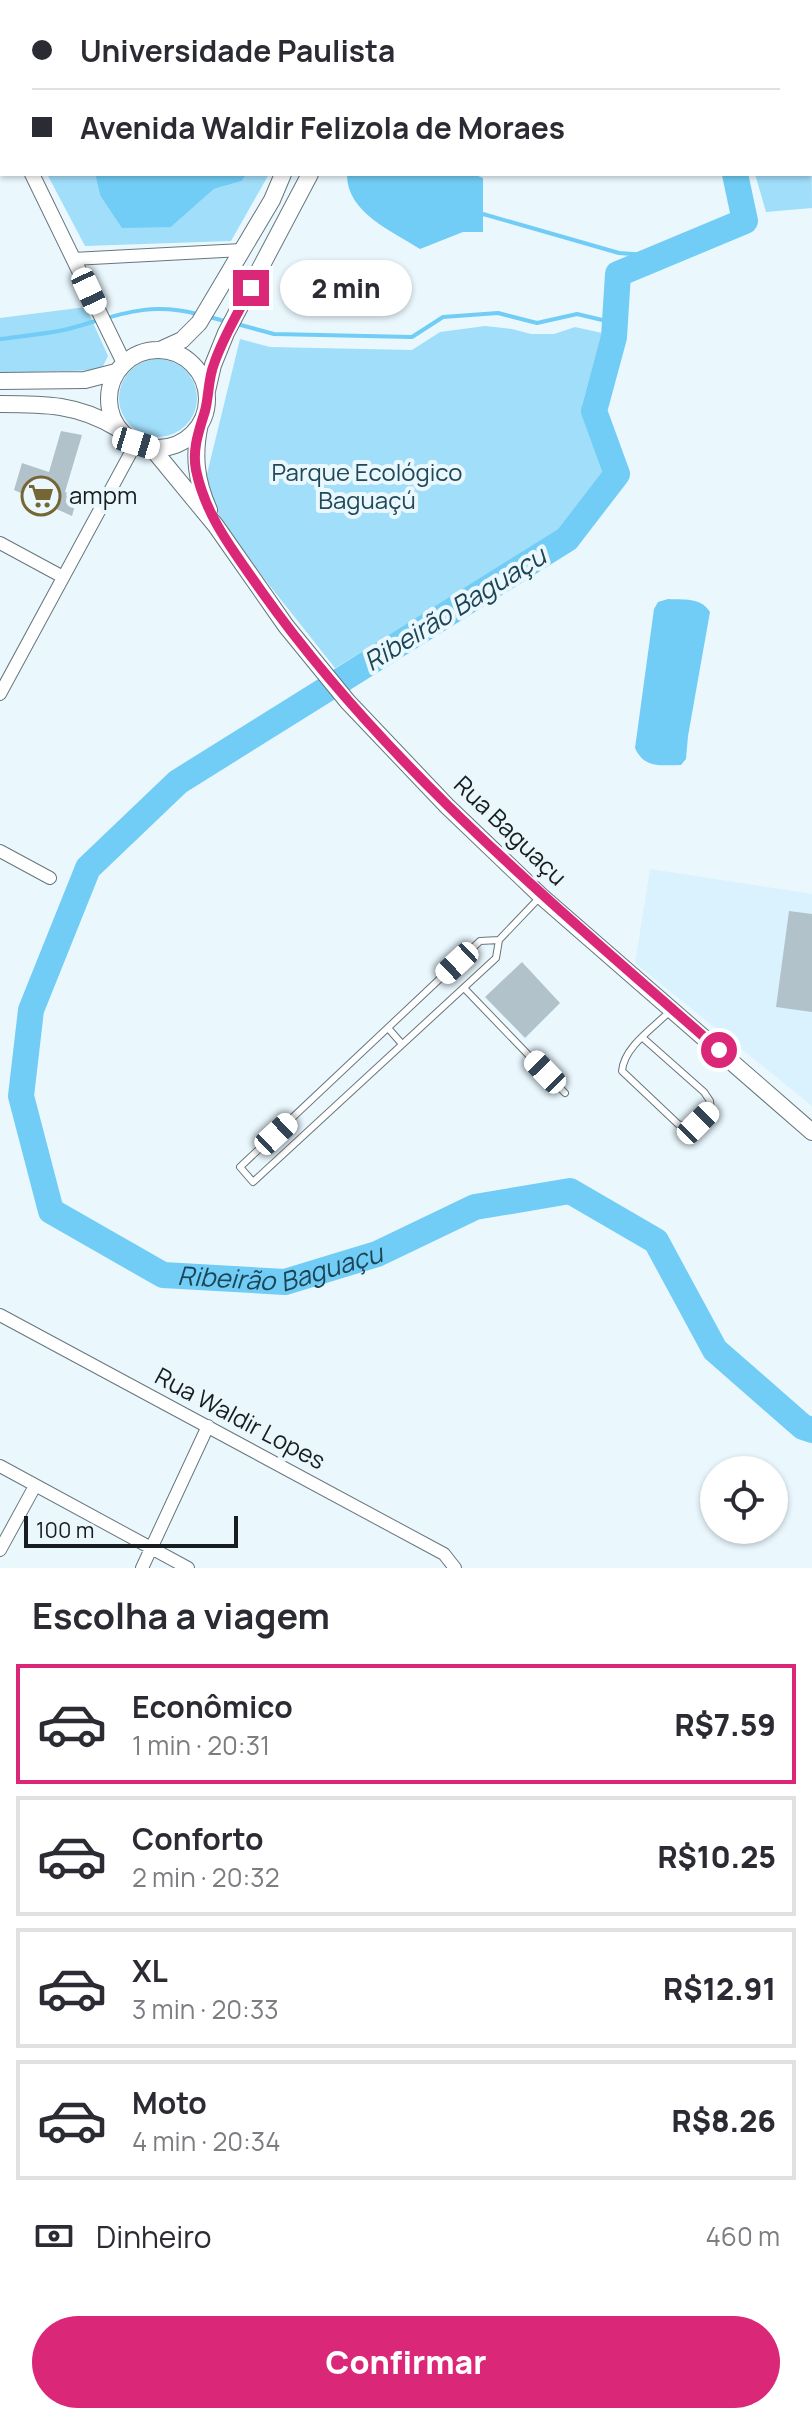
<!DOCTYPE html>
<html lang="pt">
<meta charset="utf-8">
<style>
:root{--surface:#fff;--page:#f7f7f7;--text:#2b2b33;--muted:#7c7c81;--line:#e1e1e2;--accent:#db2777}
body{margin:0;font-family:Manrope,sans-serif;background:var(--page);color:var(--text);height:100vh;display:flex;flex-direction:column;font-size:30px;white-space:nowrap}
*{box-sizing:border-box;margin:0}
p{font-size:26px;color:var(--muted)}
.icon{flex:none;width:44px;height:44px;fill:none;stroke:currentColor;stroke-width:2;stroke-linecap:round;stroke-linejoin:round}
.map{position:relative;height:1568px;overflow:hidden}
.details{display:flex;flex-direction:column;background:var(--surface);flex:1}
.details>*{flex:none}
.top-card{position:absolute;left:0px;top:0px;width:812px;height:176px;box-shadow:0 2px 6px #0004;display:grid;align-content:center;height:176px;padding:0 32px;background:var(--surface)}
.tools{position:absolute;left:700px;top:1456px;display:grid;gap:16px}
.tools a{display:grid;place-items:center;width:88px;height:88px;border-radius:50%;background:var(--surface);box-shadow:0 2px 6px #0004;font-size:40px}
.scale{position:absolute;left:24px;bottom:20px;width:214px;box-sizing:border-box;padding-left:8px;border:4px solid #171d20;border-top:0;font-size:22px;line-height:28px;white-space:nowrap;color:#171d20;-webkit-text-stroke:6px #eaf8fe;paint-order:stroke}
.end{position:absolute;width:36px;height:36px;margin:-18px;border:10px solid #db2777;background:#fff;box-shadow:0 0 0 4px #fff}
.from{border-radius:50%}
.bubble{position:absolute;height:56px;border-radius:28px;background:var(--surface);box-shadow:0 2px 6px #0004;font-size:26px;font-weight:800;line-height:56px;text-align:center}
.car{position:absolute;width:24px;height:48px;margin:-24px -12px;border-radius:10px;box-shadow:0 0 6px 2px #0007;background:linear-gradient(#fff 24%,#345 0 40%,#fff 0 76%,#345 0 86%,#fff 0)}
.top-card b{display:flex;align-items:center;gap:28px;height:76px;font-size:30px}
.top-card b+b{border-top:2px solid var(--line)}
.top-card i{width:20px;height:20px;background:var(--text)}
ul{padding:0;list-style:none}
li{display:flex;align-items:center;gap:24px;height:120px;margin:0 16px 12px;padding:0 16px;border:4px solid var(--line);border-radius:0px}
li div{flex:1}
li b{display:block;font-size:30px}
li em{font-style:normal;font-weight:800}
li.current{border-color:var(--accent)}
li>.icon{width:72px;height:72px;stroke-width:1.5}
h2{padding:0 32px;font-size:36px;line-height:96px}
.pay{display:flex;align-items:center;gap:20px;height:88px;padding:0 32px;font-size:30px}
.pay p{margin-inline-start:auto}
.primary-button{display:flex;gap:16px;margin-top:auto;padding:16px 32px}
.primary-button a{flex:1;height:92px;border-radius:48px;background:var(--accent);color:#fff;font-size:32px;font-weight:800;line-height:92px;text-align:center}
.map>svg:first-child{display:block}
</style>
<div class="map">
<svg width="812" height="1568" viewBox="0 0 812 1568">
<rect width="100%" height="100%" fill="#eaf8fe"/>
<!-- built -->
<path fill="#d9f2fe" d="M650 869 812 894V1106L635 963Z"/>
<!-- green -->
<path fill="#a0defa" d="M810 3 812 208 766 212 755 174H810Z
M47 174H95L100 195 171 227 214 189 242 181 246 174H269L231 241 85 246Z
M86 307 108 356 101 370 0 373V318Z
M485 326 512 329 531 334H554L575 327 602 333 582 405 605 474 560 531 335 668 225 529 205 482 240 339 270 347 412 350 440 332Z
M119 398a39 39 0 1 1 78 0a39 39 0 1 1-78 0Z"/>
<!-- water -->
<path fill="#71cdf5" d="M95 174H246L242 181 214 189 171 227 122 228 100 195Z
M347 174H473L483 178V232H463L420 249C392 231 346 212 347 174Z
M668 599C683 600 701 597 710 612L688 736 686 759 681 765C662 765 644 769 635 748L654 609 658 602Z"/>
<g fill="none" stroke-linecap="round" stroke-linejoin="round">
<!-- stream -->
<path stroke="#71cdf5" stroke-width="4" d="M483 214 619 253 660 256
M206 316 228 322
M237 324 274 334 412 337 443 317 498 313 537 323 577 314 615 323
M0 339C23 336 46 334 68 329 116 316 147 301 197 314"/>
<!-- river -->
<g stroke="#71cdf5" stroke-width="26">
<path d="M561 0 562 2"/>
<path id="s1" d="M735 174 745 221 618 274 614 337 594 411 617 474 567 539 178 782 88 868 31 1010 21 1096 51 1211 163 1275 285 1282 377 1254 475 1207 570 1191 656 1241 715 1350 803 1427 812 1430"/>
</g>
</g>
<!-- building -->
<path fill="#b2c2ca" d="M61 431 82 435 65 492 78 495 72 516 14 490 22 463 49 472Z
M789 911 812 914V1012L776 1007Z
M522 962 560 1003 525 1038 485 997Z"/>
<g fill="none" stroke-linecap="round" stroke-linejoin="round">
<defs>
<path id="service" d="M499 940 480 941 240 1167 253 1182 496 958 499 940 540 897
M464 988 565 1093
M388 1028 402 1044
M643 1038 704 1092 710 1101 711 1110C701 1121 694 1129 678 1124L622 1071C624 1047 653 1028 669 1012"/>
<path id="minor" d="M73 259 242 250
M0 543 63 577
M0 694 136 443
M0 851 50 878
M0 1315 444 1554 455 1568
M0 1466 188 1568
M0 1550 35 1486
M142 1568 208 1426"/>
<path id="tertiary" d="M0 117 2 120
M32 174 124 363"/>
<path id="secondary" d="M322 2V0
M351 2 352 0
M160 350 182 340 199 323 272 200 283 174
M109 399a49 49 0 1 1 98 0a49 49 0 1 1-98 0Z
M0 381 85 380 116 372
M207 391 213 365 226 333 310 174
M0 404C45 404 78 404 117 428
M200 424C193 455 196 481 209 510
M151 447 216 526 286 626 348 702 447 806 541 896 812 1132"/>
</defs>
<!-- service casing -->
<use href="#service" stroke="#67767d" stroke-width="8"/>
<!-- minor casing -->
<use href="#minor" stroke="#67767d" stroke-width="14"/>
<!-- tertiary casing -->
<use href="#tertiary" stroke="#67767d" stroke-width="16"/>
<!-- secondary casing -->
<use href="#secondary" stroke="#67767d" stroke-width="18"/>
<!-- service -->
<use href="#service" stroke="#fff" stroke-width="6"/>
<!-- minor -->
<use href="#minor" stroke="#fff" stroke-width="12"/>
<!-- tertiary -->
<use href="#tertiary" stroke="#fff" stroke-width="14"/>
<!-- secondary -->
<use href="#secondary" stroke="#fff" stroke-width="16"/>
</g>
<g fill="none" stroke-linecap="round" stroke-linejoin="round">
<!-- route -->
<path stroke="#db2777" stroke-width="10" d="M251 288C238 313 223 337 214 364 208 379 209 396 205 411 199 431 192 449 196 470 206 518 235 553 262 592 388 769 557 907 719 1050"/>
</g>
<!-- icons -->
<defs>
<symbol id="supermarket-ring" viewBox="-11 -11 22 22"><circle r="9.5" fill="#eaf8fe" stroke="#756735" stroke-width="1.5"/><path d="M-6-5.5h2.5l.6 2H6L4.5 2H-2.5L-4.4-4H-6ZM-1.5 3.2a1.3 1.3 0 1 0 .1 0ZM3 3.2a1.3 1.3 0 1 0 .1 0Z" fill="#756735"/></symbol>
</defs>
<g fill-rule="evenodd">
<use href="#supermarket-ring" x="19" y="474" width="44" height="44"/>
</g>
<g text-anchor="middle" stroke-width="8" stroke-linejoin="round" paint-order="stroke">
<!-- park labels -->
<g font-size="24" fill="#21495a" stroke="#eaf8fe">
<text x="367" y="481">Parque Ecológico<tspan x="367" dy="28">Baguaçú</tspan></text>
</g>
<!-- poi labels -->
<g font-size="24" fill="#171d20" stroke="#eaf8fe" text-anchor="start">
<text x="69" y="504">ampm</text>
</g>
<!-- street labels -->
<g font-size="24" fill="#171d20" stroke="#eaf8fe">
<text transform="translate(510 831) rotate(44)" y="8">Rua Baguaçu</text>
<text transform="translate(240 1419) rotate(28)" y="8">Rua Waldir Lopes</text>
</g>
<!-- water labels -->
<g font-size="26" font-style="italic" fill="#1c4556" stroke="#eaf8fe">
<text transform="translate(455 609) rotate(-32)" y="9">Ribeirão Baguaçu</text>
<text dy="9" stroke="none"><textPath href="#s1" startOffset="1664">Ribeirão Baguaçu</textPath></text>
</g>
</g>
</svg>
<div class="tools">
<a><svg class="icon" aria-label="locate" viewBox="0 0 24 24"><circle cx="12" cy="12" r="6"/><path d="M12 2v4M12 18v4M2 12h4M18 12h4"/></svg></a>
</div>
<div class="scale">100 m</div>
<i class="end from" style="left:719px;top:1050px"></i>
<i class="end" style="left:251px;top:288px"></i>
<div class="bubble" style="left:280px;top:260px;width:132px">2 min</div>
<i class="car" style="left:89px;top:291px;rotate:155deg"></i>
<i class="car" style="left:136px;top:443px;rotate:107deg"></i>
<i class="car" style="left:457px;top:963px;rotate:227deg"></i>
<i class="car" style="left:545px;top:1072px;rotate:316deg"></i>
<i class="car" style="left:698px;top:1123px;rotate:45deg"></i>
<i class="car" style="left:276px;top:1134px;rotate:47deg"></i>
<div class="top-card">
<b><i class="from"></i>Universidade Paulista</b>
<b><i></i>Avenida Waldir Felizola de Moraes</b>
</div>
</div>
<section class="details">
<h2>Escolha a viagem</h2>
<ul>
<li class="current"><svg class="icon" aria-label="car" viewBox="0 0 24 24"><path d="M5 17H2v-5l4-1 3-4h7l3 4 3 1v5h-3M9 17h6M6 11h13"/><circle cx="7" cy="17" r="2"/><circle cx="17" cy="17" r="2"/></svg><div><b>Econômico</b><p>1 min · 20:31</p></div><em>R$7.59</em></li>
<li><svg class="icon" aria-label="car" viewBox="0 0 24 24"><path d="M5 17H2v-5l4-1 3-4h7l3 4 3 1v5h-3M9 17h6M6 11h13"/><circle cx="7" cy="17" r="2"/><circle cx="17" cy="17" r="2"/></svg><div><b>Conforto</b><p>2 min · 20:32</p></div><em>R$10.25</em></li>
<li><svg class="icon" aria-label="car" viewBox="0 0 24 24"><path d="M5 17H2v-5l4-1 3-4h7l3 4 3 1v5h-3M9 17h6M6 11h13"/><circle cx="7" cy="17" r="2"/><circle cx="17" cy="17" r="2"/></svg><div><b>XL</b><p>3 min · 20:33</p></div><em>R$12.91</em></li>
<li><svg class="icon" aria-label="car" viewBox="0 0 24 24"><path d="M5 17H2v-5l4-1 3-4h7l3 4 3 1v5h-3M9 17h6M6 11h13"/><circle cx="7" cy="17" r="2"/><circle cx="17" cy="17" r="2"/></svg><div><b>Moto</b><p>4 min · 20:34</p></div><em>R$8.26</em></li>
</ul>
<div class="pay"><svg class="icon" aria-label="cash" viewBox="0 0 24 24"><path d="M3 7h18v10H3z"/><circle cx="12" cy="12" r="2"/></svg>Dinheiro<p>460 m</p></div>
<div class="primary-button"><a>Confirmar</a></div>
</section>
